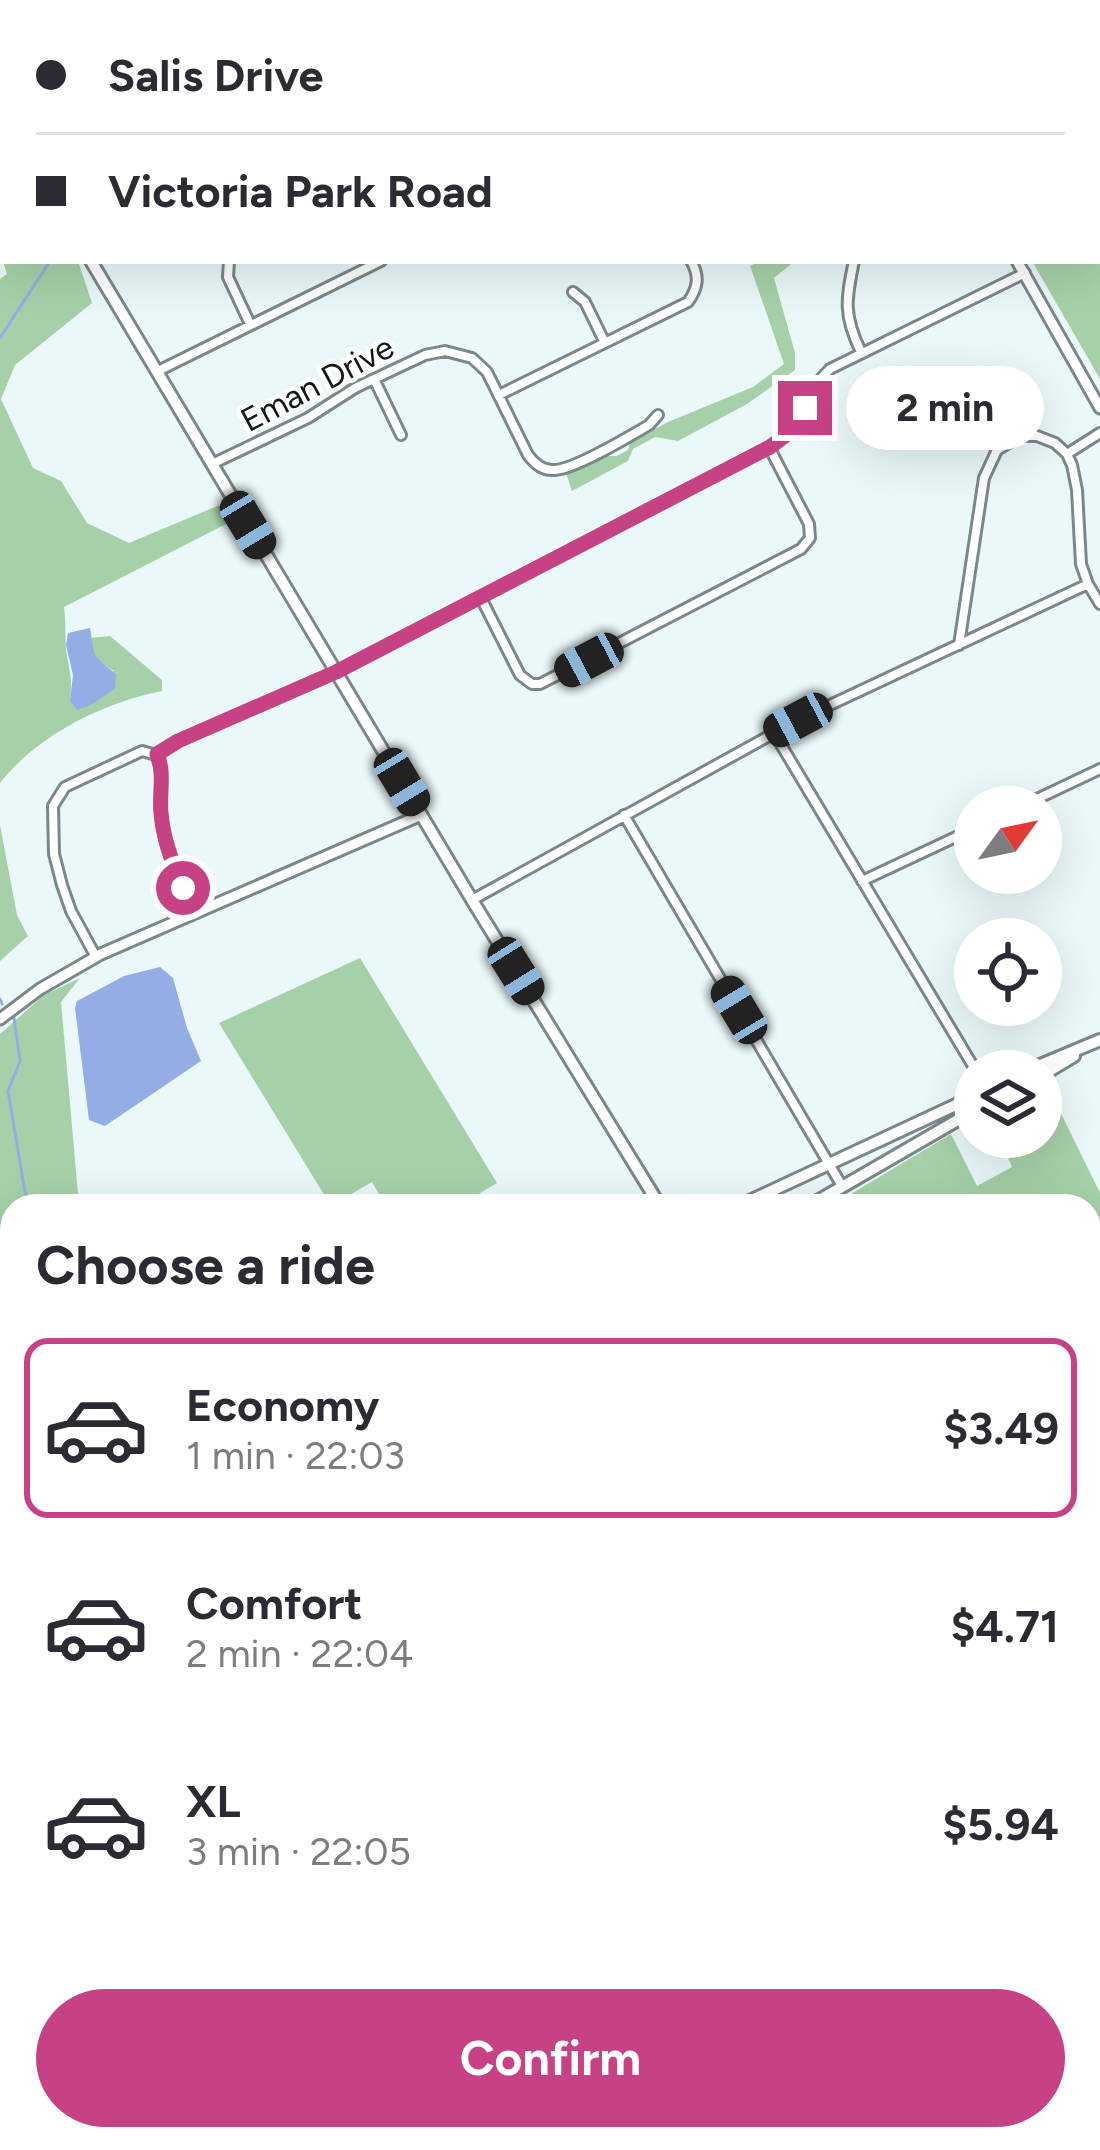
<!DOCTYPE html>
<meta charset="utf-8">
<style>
:root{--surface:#fff;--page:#f2f2f3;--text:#2b2b33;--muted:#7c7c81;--line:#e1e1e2;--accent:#c74284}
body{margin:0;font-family:Figtree,sans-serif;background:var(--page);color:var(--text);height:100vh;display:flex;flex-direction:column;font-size:45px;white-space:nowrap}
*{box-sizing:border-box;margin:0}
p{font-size:39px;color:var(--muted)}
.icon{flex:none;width:66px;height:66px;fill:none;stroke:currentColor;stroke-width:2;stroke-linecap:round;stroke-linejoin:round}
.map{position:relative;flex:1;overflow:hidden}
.sheet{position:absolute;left:0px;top:1194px;width:1101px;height:957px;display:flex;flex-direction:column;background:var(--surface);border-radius:36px 36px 0 0;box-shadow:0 12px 48px #0002}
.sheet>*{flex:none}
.banner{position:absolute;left:0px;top:0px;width:1101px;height:264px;box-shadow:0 12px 48px #0002;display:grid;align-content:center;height:264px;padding:0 36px;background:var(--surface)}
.needle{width:78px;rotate:57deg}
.fabs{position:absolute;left:954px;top:786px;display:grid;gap:24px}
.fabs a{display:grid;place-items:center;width:108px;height:108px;border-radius:50%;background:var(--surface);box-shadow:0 12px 48px #0002;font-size:60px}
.end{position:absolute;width:54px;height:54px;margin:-27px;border:15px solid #c74284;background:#fff;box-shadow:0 0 0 6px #fff}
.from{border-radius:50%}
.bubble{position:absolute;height:84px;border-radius:42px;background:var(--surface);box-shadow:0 12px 48px #0002;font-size:39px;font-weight:700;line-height:84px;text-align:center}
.car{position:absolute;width:36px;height:72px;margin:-36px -18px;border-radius:15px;box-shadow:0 0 9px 3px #0007;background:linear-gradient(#222 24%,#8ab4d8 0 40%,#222 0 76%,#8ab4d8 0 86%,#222 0)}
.banner b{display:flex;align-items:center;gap:42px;height:114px;font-size:45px}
.banner b+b{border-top:3px solid var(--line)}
.banner i{width:30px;height:30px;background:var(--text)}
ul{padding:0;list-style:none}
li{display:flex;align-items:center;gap:36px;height:180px;margin:0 24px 18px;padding:0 12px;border:6px solid transparent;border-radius:24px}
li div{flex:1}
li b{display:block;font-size:45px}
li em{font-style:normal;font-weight:700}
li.active{border-color:var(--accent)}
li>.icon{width:108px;height:108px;stroke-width:1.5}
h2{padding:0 36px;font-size:54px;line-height:144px}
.cta{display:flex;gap:24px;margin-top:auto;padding:24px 36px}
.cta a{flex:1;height:138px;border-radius:72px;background:var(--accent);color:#fff;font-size:48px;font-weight:700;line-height:138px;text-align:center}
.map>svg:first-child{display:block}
</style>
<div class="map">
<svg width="1100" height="2150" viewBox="0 0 1100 2150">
<rect width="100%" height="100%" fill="#eaf8fa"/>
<!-- green -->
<path fill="#a6d1a8" d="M1100 105V379L1032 261H1098Z
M3 261H78L92 303 15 365 1 399 33 468 61 481 87 523 129 543 222 504 232 521 64 607C66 621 65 635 66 649 69 672 73 675 70 701L114 671C100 663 91 654 90 638L110 636 162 680V691C102 703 38 735 0 783V279L7 274Z
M760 261H795L774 278 795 353V370L747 404 678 441 655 437 633 449 628 461 572 491 566 473 598 456H617L628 450 630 442 668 422 753 387 784 364 750 266Z
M0 825 17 915 28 936 0 961Z
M360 958 497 1183 458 1206H386L372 1182 331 1206 219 1023Z
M80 978 61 1002 78 1194 83 1206H12V1291L0 1265V1034L44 995Z
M1046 1081 1043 1089 1050 1091 1100 1193V1401L1089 1402V1206H831L951 1134 977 1186 1012 1167 999 1137H1041V1084Z"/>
<!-- water -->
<path fill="#94ade4" d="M90 628C95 657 90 653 116 674L115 689 89 706 77 710 70 701 73 675 66 645 68 633Z
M160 967 173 978 187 1028 201 1061 105 1126 89 1120 75 1008 77 1001 124 976Z
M708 2139H927L928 2150H708L706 2146Z"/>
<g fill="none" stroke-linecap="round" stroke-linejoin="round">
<!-- stream -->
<path stroke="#94ade4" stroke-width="3" d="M0 338 50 261
M0 999 2 1004
M14 1018 20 1061 8 1091 25 1192 31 1206
M1089 1374 1100 1367
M697 2150V2139"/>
<defs>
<path id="minor" d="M194 0 196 3
M317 0 319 3
M416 3 422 0
M610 3 616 0
M229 261 228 277 250 324
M854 261C846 299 843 315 861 352
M573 292 585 302 605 343
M158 371 381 261
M374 379 401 435
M499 395 688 302C698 288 700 276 691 261
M1067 454 1100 433
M212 464 308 418 355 388 425 355 445 351 472 358 487 372 528 455C534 463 541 470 552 470 571 472 630 436 649 425L658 415
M481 598 520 675 532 684H540L801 549 810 538 809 524 769 447
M959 645 984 478 997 450 1020 436H1037L1055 443 1067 454 1072 465 1077 490 1081 564 1088 584 1100 604
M774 733 976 1071
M156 755C165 772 159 793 161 812 164 848 178 882 196 913
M1020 807 1100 769
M624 815 842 1186
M862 881 975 828
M472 900 798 720 1088 584
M96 957 71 911 62 885 54 854 53 806 65 787 142 751 156 755 178 741 336 672 769 447C809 423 800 397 830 369L1025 273
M1089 1486 1100 1482
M1089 1764 1100 1779
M1089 1951 1100 1946"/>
<path id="tertiary" d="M863 0 865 3
M1098 93 1100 92
M1017 261 1100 408
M0 1019 40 989 101 954 421 815
M0 1869 12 1855"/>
<path id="secondary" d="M0 109 3 114
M0 155 3 153
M91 261 472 900 660 1206
M1026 1071 1100 1040
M1041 1076 1074 1056
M739 1206 975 1096
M809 1206 975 1110
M0 1552 12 1580
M1089 1879 1100 1895
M322 2139 326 2150"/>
</defs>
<!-- minor casing -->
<use href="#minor" stroke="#7b888a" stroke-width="14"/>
<!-- tertiary casing -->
<use href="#tertiary" stroke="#7b888a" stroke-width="15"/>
<!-- secondary casing -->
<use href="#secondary" stroke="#7b888a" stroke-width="16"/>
<!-- minor -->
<use href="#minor" stroke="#fff" stroke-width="8"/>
<!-- tertiary -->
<use href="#tertiary" stroke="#fff" stroke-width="9"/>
<!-- secondary -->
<use href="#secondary" stroke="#fff" stroke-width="10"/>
</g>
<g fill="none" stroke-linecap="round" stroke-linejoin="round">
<!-- route -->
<path stroke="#c74284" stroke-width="15" d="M183 888C173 863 163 840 161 813 159 793 165 773 157 754L178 741 336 672 770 447 794 429 805 408"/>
</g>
<g text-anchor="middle" stroke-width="9" stroke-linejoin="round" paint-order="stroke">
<!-- street labels -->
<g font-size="33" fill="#121717" stroke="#fff">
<text transform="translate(317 383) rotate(-28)" y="12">Eman Drive</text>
</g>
</g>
</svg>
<div class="fabs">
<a><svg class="needle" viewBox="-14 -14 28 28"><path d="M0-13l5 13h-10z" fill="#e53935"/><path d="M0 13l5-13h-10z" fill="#7c7c81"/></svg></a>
<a><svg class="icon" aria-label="locate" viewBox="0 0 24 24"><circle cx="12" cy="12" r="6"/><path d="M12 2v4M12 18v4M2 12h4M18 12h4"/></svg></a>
<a><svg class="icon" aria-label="layers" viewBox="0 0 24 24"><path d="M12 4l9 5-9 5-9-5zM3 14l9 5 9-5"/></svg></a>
</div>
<i class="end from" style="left:183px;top:888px"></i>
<i class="end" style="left:805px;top:408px"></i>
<div class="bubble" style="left:846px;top:366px;width:198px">2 min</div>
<i class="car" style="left:248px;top:525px;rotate:149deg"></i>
<i class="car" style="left:589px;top:660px;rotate:242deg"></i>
<i class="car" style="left:798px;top:720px;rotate:242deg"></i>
<i class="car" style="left:402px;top:782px;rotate:149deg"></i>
<i class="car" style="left:516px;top:971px;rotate:148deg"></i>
<i class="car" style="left:739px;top:1010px;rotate:329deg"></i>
<div class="banner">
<b><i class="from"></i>Salis Drive</b>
<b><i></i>Victoria Park Road</b>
</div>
<section class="sheet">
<h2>Choose a ride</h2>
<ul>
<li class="active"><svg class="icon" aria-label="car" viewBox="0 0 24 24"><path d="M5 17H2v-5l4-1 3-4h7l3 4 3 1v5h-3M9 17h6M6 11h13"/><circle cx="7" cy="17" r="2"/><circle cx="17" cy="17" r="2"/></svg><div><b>Economy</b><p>1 min · 22:03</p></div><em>$3.49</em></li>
<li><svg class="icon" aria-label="car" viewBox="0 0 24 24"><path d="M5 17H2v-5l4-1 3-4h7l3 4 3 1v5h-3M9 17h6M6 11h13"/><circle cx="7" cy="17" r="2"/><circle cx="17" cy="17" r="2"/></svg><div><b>Comfort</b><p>2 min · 22:04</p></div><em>$4.71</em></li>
<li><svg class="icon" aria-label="car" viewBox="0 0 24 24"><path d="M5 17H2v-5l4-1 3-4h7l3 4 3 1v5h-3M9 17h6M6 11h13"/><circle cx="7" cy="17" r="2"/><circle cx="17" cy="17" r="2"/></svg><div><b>XL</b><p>3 min · 22:05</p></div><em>$5.94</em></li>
</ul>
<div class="cta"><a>Confirm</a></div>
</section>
</div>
